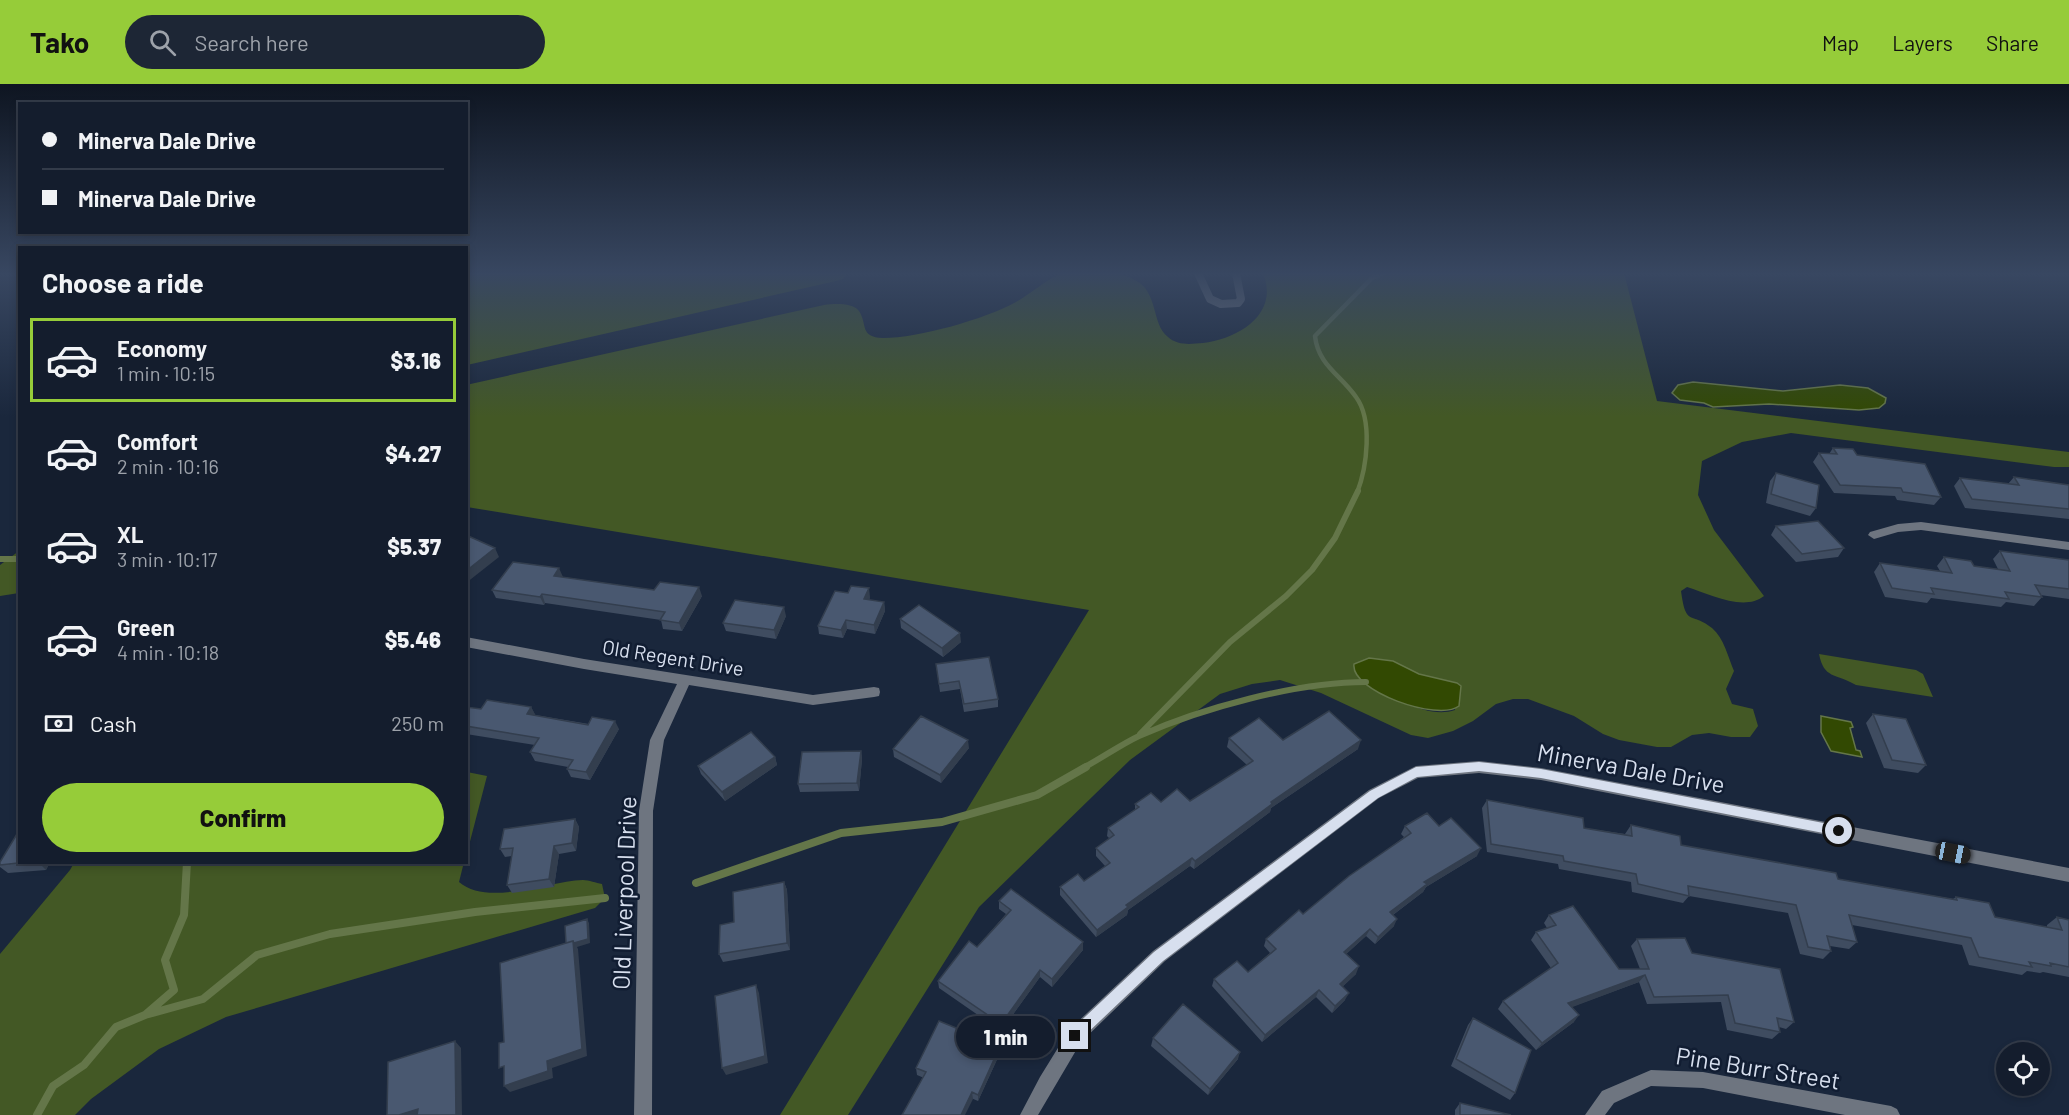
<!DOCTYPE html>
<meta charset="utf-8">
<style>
:root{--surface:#141d2d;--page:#1d2635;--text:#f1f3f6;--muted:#9da2aa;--line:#333b49;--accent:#96cc39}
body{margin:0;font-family:Barlow,sans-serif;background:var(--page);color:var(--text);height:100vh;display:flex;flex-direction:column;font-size:22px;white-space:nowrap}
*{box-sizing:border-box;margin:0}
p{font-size:20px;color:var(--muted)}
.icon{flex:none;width:33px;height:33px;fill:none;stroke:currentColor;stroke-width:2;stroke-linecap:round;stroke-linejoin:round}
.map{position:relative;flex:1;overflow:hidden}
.side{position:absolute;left:18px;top:162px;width:450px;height:618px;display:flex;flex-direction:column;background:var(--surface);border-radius:0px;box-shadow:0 3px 9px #0003,0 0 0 2px var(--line)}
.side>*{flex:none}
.banner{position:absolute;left:18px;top:18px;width:450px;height:132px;border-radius:0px;box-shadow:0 3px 9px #0003,0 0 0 2px var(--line);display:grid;align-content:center;height:132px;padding:0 24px;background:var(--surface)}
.tools{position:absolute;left:1996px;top:958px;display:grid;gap:12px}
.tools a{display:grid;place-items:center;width:54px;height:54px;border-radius:50%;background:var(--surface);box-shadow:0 3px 9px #0003,0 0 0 2px var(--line);font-size:30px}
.end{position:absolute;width:27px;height:27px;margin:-14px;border:8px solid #d7dfee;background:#111;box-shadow:0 0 0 3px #111}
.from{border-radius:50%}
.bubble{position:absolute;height:42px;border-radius:21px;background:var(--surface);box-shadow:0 3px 9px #0003,0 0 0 2px var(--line);font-size:20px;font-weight:800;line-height:42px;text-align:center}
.car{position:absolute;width:18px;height:36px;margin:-18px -9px;border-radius:8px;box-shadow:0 0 4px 2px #0007;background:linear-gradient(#222 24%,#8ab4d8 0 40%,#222 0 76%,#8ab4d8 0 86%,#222 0)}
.banner b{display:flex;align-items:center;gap:21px;height:57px;font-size:22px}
.banner b+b{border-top:2px solid var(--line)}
.banner i{width:15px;height:15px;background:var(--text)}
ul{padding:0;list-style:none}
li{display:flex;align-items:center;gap:18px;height:84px;margin:0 12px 9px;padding:0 12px;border:3px solid transparent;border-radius:0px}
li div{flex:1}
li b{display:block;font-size:22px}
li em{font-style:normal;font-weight:800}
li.selected{border-color:var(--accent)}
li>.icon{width:54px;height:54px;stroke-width:1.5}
h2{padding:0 24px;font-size:27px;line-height:72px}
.pay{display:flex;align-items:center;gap:15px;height:66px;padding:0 24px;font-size:22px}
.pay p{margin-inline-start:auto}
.button{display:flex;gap:12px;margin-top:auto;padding:12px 24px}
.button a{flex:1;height:69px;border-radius:36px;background:var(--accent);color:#111;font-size:24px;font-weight:800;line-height:69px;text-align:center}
header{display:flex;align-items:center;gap:36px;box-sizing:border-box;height:84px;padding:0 30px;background:var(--accent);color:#111}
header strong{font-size:28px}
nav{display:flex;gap:33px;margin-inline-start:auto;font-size:21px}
.search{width:420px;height:54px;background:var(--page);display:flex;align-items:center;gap:15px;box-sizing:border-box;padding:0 21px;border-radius:33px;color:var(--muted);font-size:22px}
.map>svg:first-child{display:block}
</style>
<header>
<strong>Tako</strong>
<div class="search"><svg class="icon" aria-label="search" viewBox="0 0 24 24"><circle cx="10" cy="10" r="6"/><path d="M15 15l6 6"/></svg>Search here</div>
<nav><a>Map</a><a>Layers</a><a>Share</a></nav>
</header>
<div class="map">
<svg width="2069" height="1031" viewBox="0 0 2069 1031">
<rect width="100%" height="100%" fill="#1a273c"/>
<!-- green -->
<path fill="#435825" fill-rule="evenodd" d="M466 189H847L843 195 836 197 467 281Z
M1063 189C1087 189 1114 184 1135 196 1159 208 1151 240 1168 253 1178 262 1191 260 1203 259 1238 255 1280 230 1263 189H1624L1657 317 2069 368V383H2054L1791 349 1742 358 1702 377 1698 411 1714 446 1764 512C1744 528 1709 510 1687 503L1681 507C1686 544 1691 527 1712 544 1724 554 1728 573 1734 587L1726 605 1732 620 1753 625 1758 642 1750 653H1731L1709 649 1692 651 1671 663H1657L1619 656 1603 650 1574 632 1528 615H1513L1496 620 1473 637 1453 647 1428 654 1411 651 1321 609 1280 596 1252 600 1220 610 1130 676 979 823 848 1031H780L1089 526 467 423 466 301 824 221C833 220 852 218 859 227 868 241 859 253 883 254 919 254 985 235 1016 218 1032 209 1046 195 1063 189ZM1369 574 1393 577 1419 590 1458 599 1455 626C1429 635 1396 614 1373 605Z
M19 467V509L0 512V481Z
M1819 570 1916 586 1923 590 1933 613 1856 601C1835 589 1824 595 1819 570Z
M467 688 487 692 467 769 466 688Z
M464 778 459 798C488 823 548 797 583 796 589 796 596 799 602 800L605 814 595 824 226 933 159 965 91 1015 75 1031H0V870L70 786 74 779Z"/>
<!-- water -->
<path fill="#324902" stroke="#647649" stroke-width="1.5" d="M1693 298 1783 307 1840 301 1868 304 1886 314 1885 319 1879 324 1859 326 1769 320 1713 323 1704 319 1680 316 1672 309 1678 301Z
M1369 574 1393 577 1419 590 1457 599 1461 602 1459 622C1438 638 1350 607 1354 580Z
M1821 632 1851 638 1853 643 1850 644 1856 666 1860 667 1862 673 1831 667 1821 648Z"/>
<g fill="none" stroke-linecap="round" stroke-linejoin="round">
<!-- stream-far2 -->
<path stroke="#647649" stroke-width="4.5" d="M1357 409C1367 383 1373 336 1356 313 1341 291 1318 281 1315 252L1372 194 1384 189"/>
<!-- stream-far1 -->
<path stroke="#647649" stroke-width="6" d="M0 475H20
M1140 650 1230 558 1286 512 1312 486 1335 454 1358 407
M1083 684C1102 674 1120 661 1139 652 1202 624 1297 598 1366 598"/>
<!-- stream -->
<path stroke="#647649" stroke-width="8" d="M696 799 841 749 942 738 1037 711 1086 683
M145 931 203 915 257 871 330 850 475 828 605 814
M37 1031 53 1002 84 981 116 943 145 931 174 906 165 876 184 831 187 778"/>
<!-- lane -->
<path stroke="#6e7580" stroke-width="8" d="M1198 189 1210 215 1221 220 1238 219 1241 215 1236 189"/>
<!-- street -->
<path fill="#6e7580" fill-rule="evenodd" d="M1921 438 2069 458V466L1921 446 1898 448 1874 455 1868 451 1870 448 1898 440Z
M466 553 584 575 813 611 874 603 879 604 880 608 879 612 874 613 813 621 689 601 664 656 653 727 652 1031H634L639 727 650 656 677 600 584 585 466 563Z
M1479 677 1541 684 2069 784V798L1541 696 1479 689 1418 694 1379 714 1165 877 1081 958 1038 1031H1020L1040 993 1069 946 1153 867 1369 706 1416 682Z
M1651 986 1703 988 1891 1022 1897 1025 1900 1031H1845L1703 1004 1651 1002 1614 1019 1605 1031H1585L1602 1007Z"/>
</g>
<!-- wall -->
<path fill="#3f4c60" d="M1833 364 1857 371 1941 413 1934 421 1897 416 1895 412 1834 409 1813 378 1819 369 1829 370Z
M1776 389 1816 424 1810 432 1766 419 1770 397Z
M2014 393 2069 401V435L1965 424 1954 402 1960 394 2008 400Z
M1776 442 1844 464 1838 473 1796 478 1771 451Z
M2000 467 2069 476V515L2040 511 2042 513 2034 522 2006 518 2001 523 1931 514 1927 519 1885 513 1874 488 1880 479 1940 487 1937 482 1944 473 1974 482 1998 485 1993 475Z
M563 493 654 506 702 512 682 547 663 545 661 536 545 519 544 521 496 514 492 506Z
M870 513 869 516 884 518 885 527 875 550 847 545 843 554 819 550 818 542Z
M786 532 776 555 726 547 723 539Z
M900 535 961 558 943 573 901 544Z
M936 580 998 615V623L964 628 960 605 940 608Z
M466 623 481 625 531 623 535 631 619 645 590 696 571 693 567 685 568 683 535 677 530 668 535 661 466 650Z
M1873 630 1926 681 1918 689 1884 684 1866 639Z
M1229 654 1283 656 1358 665 1271 724 1270 728 1194 785 1190 782 1128 826 1127 831 1096 853 1060 811V803L1084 797 1105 782 1096 772V764L1110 755 1107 752 1108 744 1135 726V720L1161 718 1190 717 1247 681 1227 663Z
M969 664 941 699 894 673 893 665Z
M861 667 862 675 859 707 800 708 798 700Z
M775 673 777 681 725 717 701 690 698 682Z
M1487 716 1584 744 1625 750 1631 741 1681 761 1838 795 1953 815 1956 813 1995 833 2047 843V841L2057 833 2069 836V893L2043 888 2040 889 2027 887 2022 891 1969 881 1962 861 1852 841 1857 858 1849 865 1830 862 1831 867 1823 875 1800 870 1788 829 1689 812 1683 819 1632 808 1631 798 1559 785 1558 780 1487 768 1482 724Z
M575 735 579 743 576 767 559 770 554 803 512 809 507 801 512 772 505 773 500 765Z
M1405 742H1439L1477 772 1426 803 1423 808 1393 831 1394 842 1375 860 1366 852 1346 870 1356 890 1342 903 1345 916 1332 929 1316 913 1262 958 1212 902 1214 895 1248 888 1270 869 1264 862 1266 855 1303 830 1404 753 1401 750Z
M0 778H50L46 786 8 789 0 783Z
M784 798 787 806 790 866 723 878 719 870 734 838Z
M999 817 1083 866 1052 903 1040 893 1001 947 939 904 938 897 977 863 1006 830 999 825Z
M1549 831 1619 885H1640L1631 862 1637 855 1692 869 1794 938 1786 945 1779 943 1780 948 1772 955 1727 946 1721 918 1647 920 1639 898 1571 923 1574 938 1536 966 1498 925 1503 917 1551 884 1531 856 1536 848 1547 844 1544 839Z
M1473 934 1515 1009 1510 1016 1451 982 1468 941Z
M1153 954 1238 975 1208 1011 1151 962Z
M1000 969 978 1017 917 991 916 984Z
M1460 1019 1511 1031H1455V1026Z"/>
<!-- shaded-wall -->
<path fill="#333e4e" d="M495 464 499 473 466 499V487Z
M559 484 563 493 554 492Z
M699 503 702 512 682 547 679 539Z
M869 504 870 513 866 523 864 515Z
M542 510 545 519 544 521 540 513Z
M884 518 885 527 875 550 874 541Z
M784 523 786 532 776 555 774 546Z
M846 536 847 545 843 554 841 546Z
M960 549 961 558 943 573 942 564Z
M531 623 536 632 527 630Z
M615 637 619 645 590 696 586 688Z
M968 656 969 664 941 699 940 691Z
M1361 656 1358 665 1271 724 1270 728 1194 785 1195 777 1271 718Z
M861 667 862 675 859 707 857 699Z
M775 673 777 681 725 717 722 708Z
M575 735 579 743 576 767 572 759Z
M554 762 559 770 554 803 549 795Z
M1481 764 1477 772 1426 803 1423 808 1386 836 1390 828 1424 798Z
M1192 774 1190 782 1128 826 1127 831 1096 853 1097 846 1126 821Z
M38 778H50L46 786Z
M784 798 787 806 790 866 787 859Z
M587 835 589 839 590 859 577 863 578 865 587 972 552 984 553 994 510 1008 504 1002 547 977 573 857Z
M1397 835 1394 842 1375 860 1378 853Z
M1370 845 1366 852 1341 875 1344 868Z
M1083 858V866L1052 903V895Z
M1359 882 1356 890 1337 908 1340 900Z
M1040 886V893L1001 947V940Z
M1645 891 1639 898 1562 927 1568 919Z
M756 901 759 909 768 979 726 991 722 984Z
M1319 906 1316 913 1262 958 1265 951Z
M1349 909 1345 916 1332 929 1335 922Z
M1579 931 1574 938 1536 966 1542 959Z
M455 957 461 964 462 1031H456Z
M1000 962V969L978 1017V1011Z
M1240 968 1238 975 1208 1011 1210 1005Z
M972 1008 973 1015 965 1031H961Z
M418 1025 424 1031H399Z"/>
<!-- building -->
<path fill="#495870" stroke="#333e4e" stroke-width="1.5" d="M1833 364 1853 365 1857 371 1925 380 1941 413 1903 408 1901 404 1840 401 1819 369 1837 370Z
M1776 389 1819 401 1816 424 1771 410Z
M2014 393 2069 401V425L1972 415 1960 394 2019 401Z
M1818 437 1844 464 1802 470 1776 442Z
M466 451 495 464 466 487Z
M2000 467 2069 476V505L2035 501 2042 513 2005 508 2009 515 1931 504 1934 510 1905 506 1892 504 1880 479 1952 489 1944 473 1971 477 1974 482 2010 487Z
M513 478 559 484 554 492 654 506 660 498 699 503 679 539 660 536 665 528 542 510 540 513 492 506Z
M851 502 869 504 864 515 884 518 874 541 846 536 841 546 818 542 835 507 848 509Z
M735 516 784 523 774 546 723 539Z
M919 521 960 549 942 564 900 535Z
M989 573 998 615 964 620 959 597 939 600 936 580Z
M487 616 531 623 527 630 588 641 592 633 615 637 586 688 567 685 573 676 530 668 539 654 466 642V623L481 625Z
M1329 627 1361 656 1271 718 1272 720 1195 777 1192 774 1126 821 1128 823 1097 846 1060 803 1078 790 1084 797 1110 779 1096 764 1114 751 1108 744 1139 723 1135 720 1151 709 1161 718 1177 705 1190 717 1253 677 1229 654 1259 634 1283 656Z
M1873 630 1906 635 1926 681 1892 676Z
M921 632 968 656 940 691 893 665Z
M751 648 775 673 722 708 698 682Z
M861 667 857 699 798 700 802 668Z
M1487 716 1583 734 1584 744 1632 752 1631 741 1680 752 1681 761 1836 789 1838 795 1957 816 1956 813 1989 819 1995 833 2062 846 2057 833 2069 836V883L2050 879 2051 882 2029 878 2032 883 1979 873 1971 854 1849 831 1857 858 1827 852 1831 867 1808 863 1796 821 1688 802 1689 812 1638 800 1636 790 1564 777 1563 772 1491 760Z
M1427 729 1439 742 1451 734 1481 764 1424 798 1427 800 1390 828 1397 835 1378 853 1370 845 1344 868 1359 882 1340 900 1349 909 1335 922 1319 906 1265 951 1214 895 1237 877 1248 888 1276 865 1266 855 1299 826 1303 830 1349 792 1411 749 1405 742Z
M575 735 572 759 554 762 549 795 507 801 513 764 500 765 504 745Z
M20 745V778H27L0 781V778Z
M784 798 787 859 719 870 720 841 734 838 733 808Z
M1011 805 1083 858 1052 895 1040 886 1001 940 938 897 969 857 977 863 1011 826 999 817Z
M1573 822 1619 885H1649L1637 855 1685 854 1692 869 1780 885 1794 938 1777 934 1780 948 1735 939 1728 911 1654 913 1645 891 1568 919 1579 931 1542 959 1503 917 1558 879 1536 848 1556 841 1549 831Z
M587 835 588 855 574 859 573 857 566 859 565 842Z
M573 857 582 965 547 977 548 987 504 1002V982L499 984V959L504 958 500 879Z
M756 901 765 972 722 984 715 912Z
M1183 920 1240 968 1210 1005 1153 954Z
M1473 934 1531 966 1515 1009 1456 975Z
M939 937 1000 962 978 1011 972 1008 961 1031H902L926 988 916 984Z
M455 957 456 1031H417L418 1025 399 1031H387L388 978Z
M1460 1019 1511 1031H1460Z"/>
<!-- sky -->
<linearGradient id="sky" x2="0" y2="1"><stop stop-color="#0e1521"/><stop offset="0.57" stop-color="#384761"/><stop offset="1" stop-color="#384761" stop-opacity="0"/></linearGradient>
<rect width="2069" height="333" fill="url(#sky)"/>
<!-- route -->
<path fill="#d7dfee" d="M1479 678 1541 685 1839 742 1845 747 1839 752 1541 694 1479 687 1417 693 1378 714 1163 877 1080 956 1075 958 1070 956 1068 952 1070 947 1154 868 1370 707 1416 683Z"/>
<g text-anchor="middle" stroke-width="5" stroke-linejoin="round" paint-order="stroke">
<!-- street labels -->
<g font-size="20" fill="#d7dfee" stroke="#111d32">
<text transform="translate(673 574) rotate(9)" y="7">Old Regent Drive</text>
</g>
<!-- near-street labels -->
<g font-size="24" fill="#d7dfee" stroke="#111d32">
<text transform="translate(1631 685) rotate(10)" y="8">Minerva Dale Drive</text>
<text transform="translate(625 809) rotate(-88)" y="8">Old Liverpool Drive</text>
<text transform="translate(1758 985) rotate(9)" y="8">Pine Burr Street</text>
</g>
</g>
</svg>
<div class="tools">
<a><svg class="icon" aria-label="locate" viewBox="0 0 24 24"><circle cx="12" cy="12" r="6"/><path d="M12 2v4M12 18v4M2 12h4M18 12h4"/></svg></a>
</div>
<i class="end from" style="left:1839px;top:747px"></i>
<i class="end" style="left:1075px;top:952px"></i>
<div class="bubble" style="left:956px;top:932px;width:99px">1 min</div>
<i class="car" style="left:1953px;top:769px;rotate:101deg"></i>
<div class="banner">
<b><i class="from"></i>Minerva Dale Drive</b>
<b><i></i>Minerva Dale Drive</b>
</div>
<section class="side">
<h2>Choose a ride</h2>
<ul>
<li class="selected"><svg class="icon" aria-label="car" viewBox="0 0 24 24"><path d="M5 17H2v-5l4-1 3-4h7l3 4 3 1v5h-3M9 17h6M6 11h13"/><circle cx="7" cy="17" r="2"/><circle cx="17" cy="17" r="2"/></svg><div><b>Economy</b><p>1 min · 10:15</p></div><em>$3.16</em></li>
<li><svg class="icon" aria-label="car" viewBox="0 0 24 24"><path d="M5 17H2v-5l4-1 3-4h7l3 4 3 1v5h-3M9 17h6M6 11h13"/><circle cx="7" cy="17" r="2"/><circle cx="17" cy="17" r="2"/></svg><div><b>Comfort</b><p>2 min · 10:16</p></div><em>$4.27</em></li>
<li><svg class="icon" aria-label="car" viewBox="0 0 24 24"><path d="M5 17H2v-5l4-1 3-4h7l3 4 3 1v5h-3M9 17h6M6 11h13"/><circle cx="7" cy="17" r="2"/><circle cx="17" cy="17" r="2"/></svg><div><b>XL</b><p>3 min · 10:17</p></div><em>$5.37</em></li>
<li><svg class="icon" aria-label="car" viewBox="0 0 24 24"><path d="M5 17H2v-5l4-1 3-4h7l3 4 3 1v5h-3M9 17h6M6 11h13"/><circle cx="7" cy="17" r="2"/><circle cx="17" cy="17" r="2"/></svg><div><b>Green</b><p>4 min · 10:18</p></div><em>$5.46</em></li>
</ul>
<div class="pay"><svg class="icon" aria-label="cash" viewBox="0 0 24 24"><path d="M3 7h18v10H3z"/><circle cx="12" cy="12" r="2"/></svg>Cash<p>250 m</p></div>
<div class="button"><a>Confirm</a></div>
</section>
</div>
